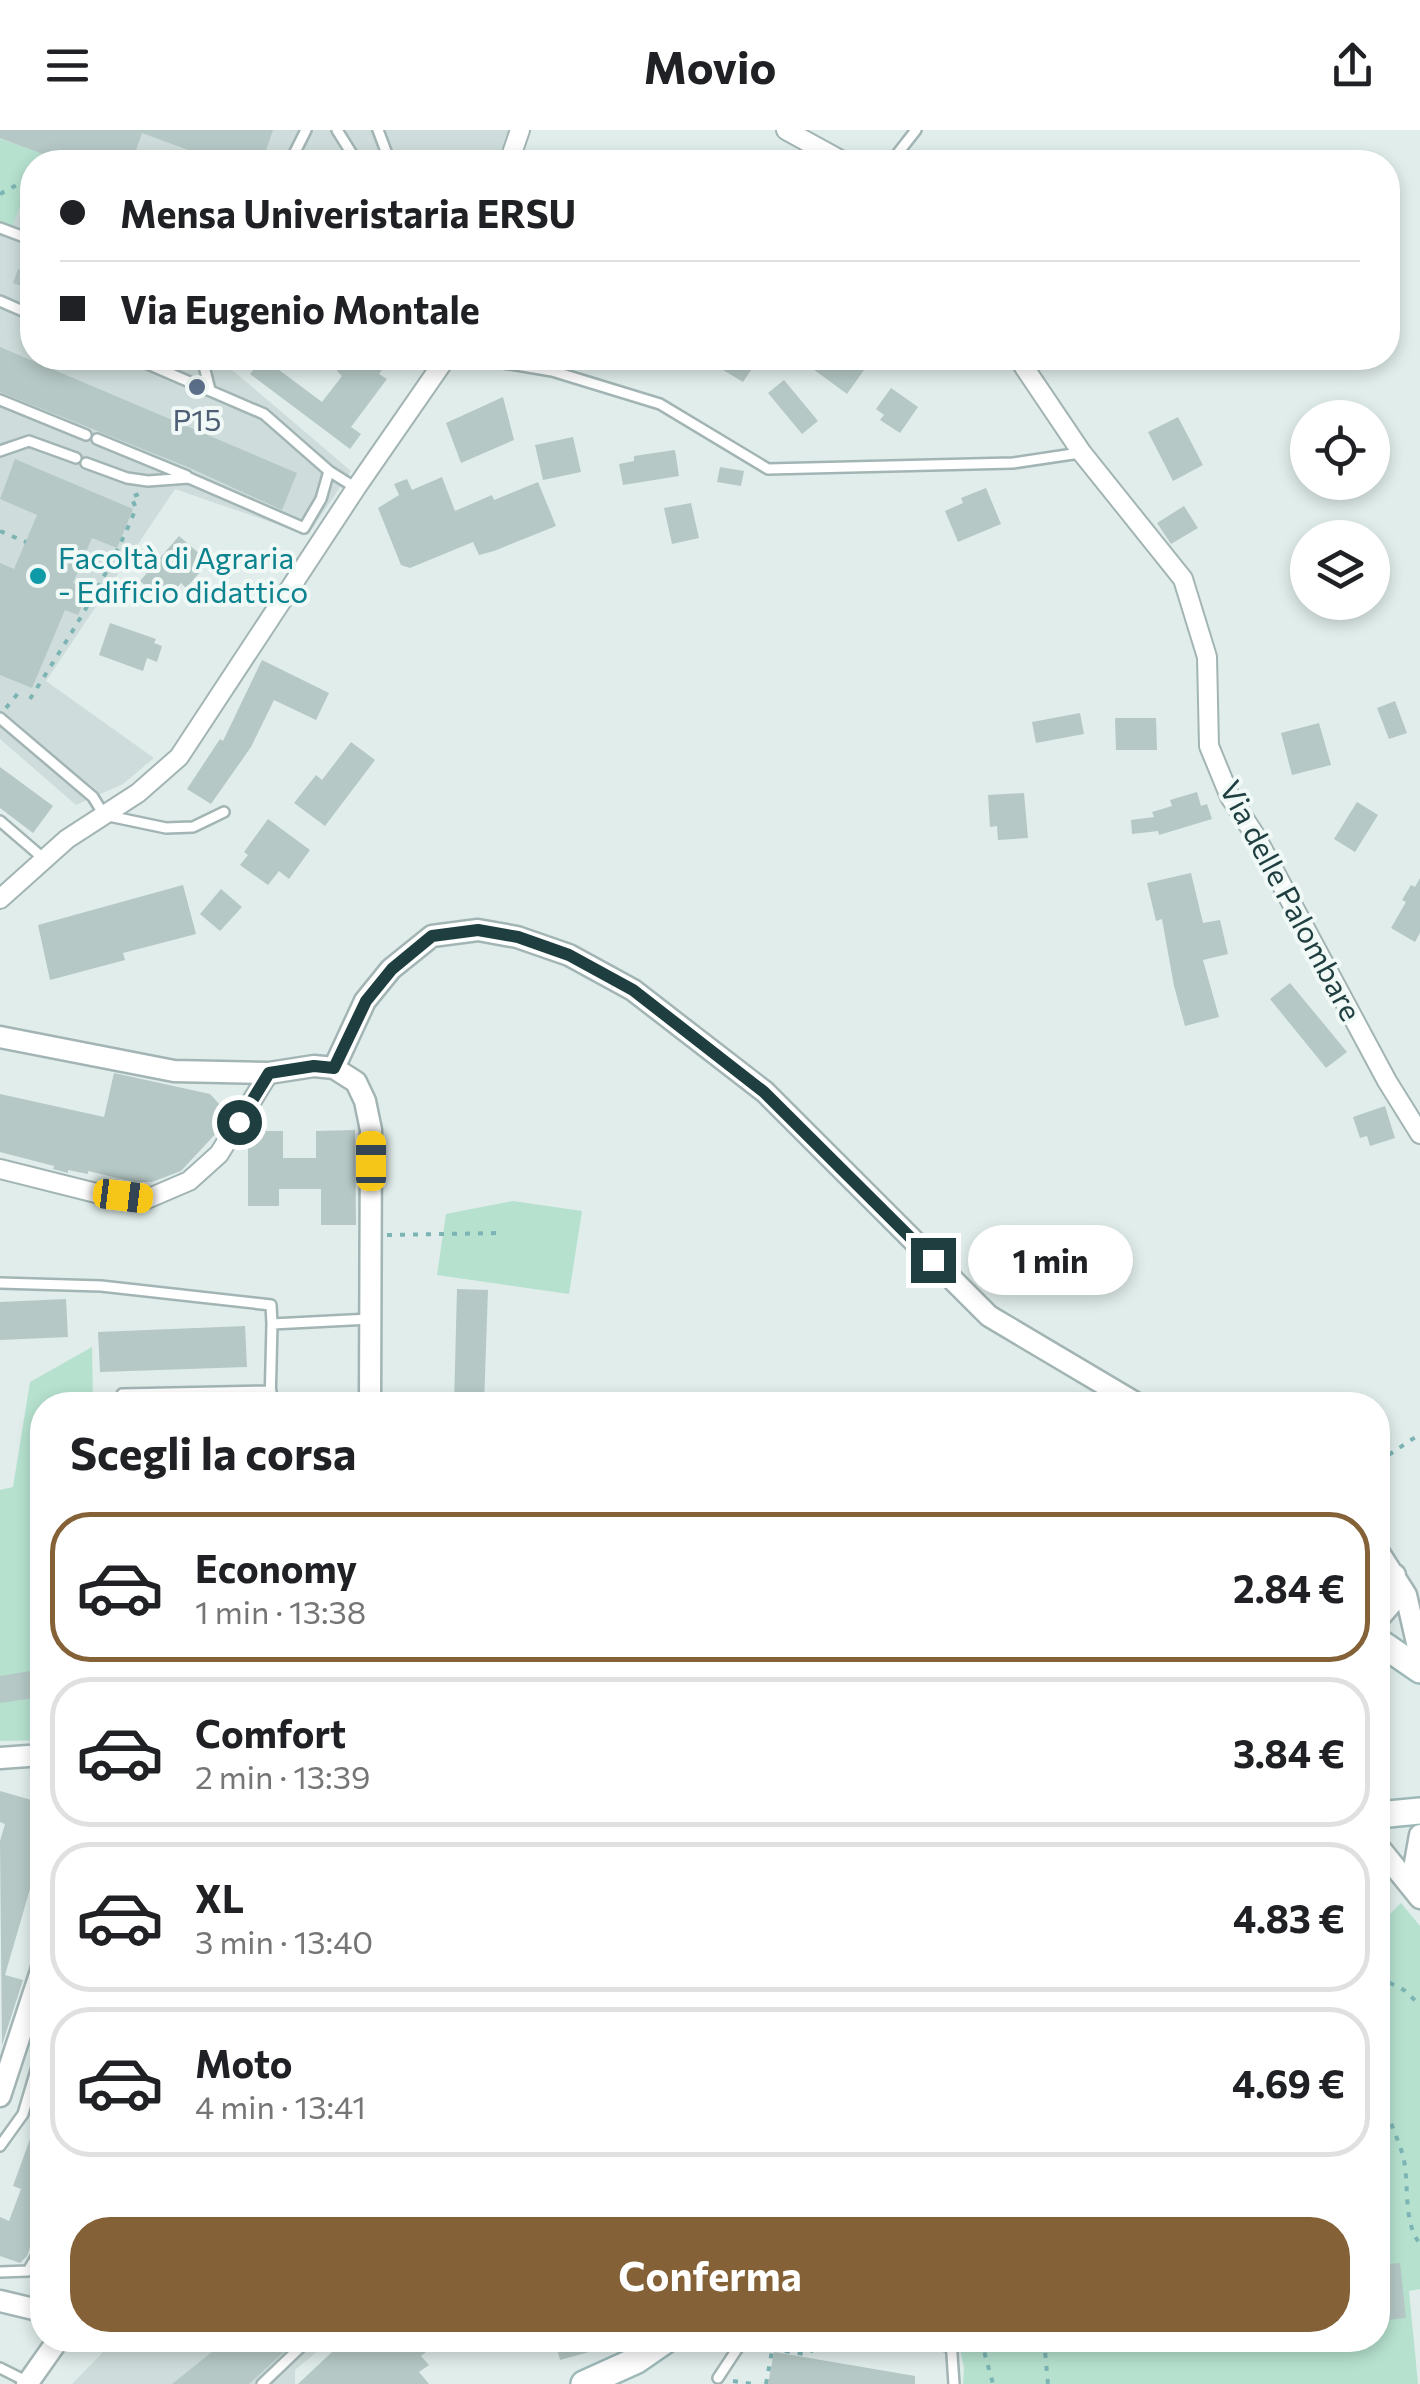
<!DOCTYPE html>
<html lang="it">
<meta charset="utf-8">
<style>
:root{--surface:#fff;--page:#f2f2f2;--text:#202124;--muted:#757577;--line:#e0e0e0;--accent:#846136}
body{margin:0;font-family:Commissioner,sans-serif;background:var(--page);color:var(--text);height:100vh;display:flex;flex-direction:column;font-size:38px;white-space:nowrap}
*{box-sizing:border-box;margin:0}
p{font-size:32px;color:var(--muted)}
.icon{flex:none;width:55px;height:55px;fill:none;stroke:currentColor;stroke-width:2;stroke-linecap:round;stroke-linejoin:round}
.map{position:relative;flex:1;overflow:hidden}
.side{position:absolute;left:30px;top:1262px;width:1360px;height:960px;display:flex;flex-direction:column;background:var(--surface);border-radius:40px;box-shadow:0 5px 15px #0003}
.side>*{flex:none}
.top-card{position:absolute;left:20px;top:20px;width:1380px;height:220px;border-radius:40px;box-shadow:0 5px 15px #0003;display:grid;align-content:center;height:220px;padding:0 40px;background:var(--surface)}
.fabs{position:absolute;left:1290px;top:270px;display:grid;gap:20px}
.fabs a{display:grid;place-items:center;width:100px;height:100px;border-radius:50%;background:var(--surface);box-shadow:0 5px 15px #0003;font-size:50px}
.end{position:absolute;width:45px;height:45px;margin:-22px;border:12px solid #1e3e3f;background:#fff;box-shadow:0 0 0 5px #fff}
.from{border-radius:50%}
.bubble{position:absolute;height:70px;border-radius:35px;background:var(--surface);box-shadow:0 5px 15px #0003;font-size:32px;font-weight:700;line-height:70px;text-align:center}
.car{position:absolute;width:30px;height:60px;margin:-30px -15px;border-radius:12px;box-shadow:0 0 8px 2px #0007;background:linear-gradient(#f5c518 24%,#345 0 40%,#f5c518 0 76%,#345 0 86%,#f5c518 0)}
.top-card b{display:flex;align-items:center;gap:35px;height:95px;font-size:38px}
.top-card b+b{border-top:2px solid var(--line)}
.top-card i{width:25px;height:25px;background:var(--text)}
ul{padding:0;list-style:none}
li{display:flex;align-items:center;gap:30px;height:150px;margin:0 20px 15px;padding:0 20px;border:5px solid var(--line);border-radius:40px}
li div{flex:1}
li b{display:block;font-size:38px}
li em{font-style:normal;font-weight:700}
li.active{border-color:var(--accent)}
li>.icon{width:90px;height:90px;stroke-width:1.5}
h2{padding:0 40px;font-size:45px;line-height:120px}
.primary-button{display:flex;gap:20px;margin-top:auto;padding:20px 40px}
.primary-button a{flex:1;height:115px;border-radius:40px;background:var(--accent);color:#fff;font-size:40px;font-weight:700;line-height:115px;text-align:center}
header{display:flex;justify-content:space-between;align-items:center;height:130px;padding:0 40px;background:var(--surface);font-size:45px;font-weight:700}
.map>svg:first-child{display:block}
</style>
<header><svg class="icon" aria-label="menu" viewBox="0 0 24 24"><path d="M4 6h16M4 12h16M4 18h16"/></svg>Movio<svg class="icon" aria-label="share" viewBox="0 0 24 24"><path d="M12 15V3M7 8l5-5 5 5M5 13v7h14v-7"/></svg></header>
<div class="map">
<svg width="1420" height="2254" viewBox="0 0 1420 2254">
<rect width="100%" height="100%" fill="#e0edeb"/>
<!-- built -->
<path fill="#cedddb" d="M0 0H513L502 32H32V228H218L351 341 308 405 175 359 46 551 154 628 123 654 76 675 0 609Z
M103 2210H331L295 2240V2254H72L109 2216Z"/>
<!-- green -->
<path fill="#b6e1cf" d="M0 9 41 23 37 32H32V45L12 97 0 96Z
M513 1071 582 1081 569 1164 437 1145 446 1084Z
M92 1217 93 1275H42V1610L0 1611V1360L13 1357 30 1252Z
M1401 1773 1420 1796V2159L1409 2161 1418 2254H963L964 2238 958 2210H1378V1796Z"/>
<!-- building -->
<path fill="#b5c8c5" d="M0 0H273L262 32H204L207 27 142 3 132 32H46L48 26 0 8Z
M18 139 32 145V160L13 153Z
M0 217 297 343 282 380 190 338 0 262Z
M263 228 322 272 342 246 337 241 347 228H391L379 244 387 249 351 297 361 304 350 319 250 244Z
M703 228H759L743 252Z
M798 228H847L864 240 847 264Z
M784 250 818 291 802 304 768 263Z
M891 258 918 277 900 303 880 290 884 285 876 279Z
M503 267 514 310 461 333 446 293Z
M1178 287 1203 335 1173 351 1148 302Z
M573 307 581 342 543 350 535 315Z
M675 320 679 346 623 355 619 334 634 331V326Z
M15 329 133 379 117 418 92 408 73 453 89 459 78 485 65 480 32 558 0 545V433L14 439 37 385 0 369Z
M720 337 744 341 741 356 717 352Z
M442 347 455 381 492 365 494 370 538 352 556 396 494 421 479 425 473 412 410 438 401 435 378 378 399 365 394 354 407 349 412 360Z
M986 358 1001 394 958 412 945 381 963 373 961 368Z
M691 373 699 408 672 414 664 378Z
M1184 376 1198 398 1171 414 1157 393Z
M179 406 209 432 186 458 181 453 164 472 140 451Z
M110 493 156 509 154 513 162 516 157 532 147 528 143 541 99 525Z
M262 530 329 563 316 590 274 570 251 617 211 674 187 659 220 609 223 611Z
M1395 571 1407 603 1389 609 1377 578Z
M1080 583 1084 604 1036 613 1032 592Z
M1115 588H1156L1157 620H1116Z
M1319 593 1331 635 1292 645 1281 603Z
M351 612 375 630 325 696 294 673 316 645 322 650Z
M0 637 53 676 33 703 0 678Z
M1197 662 1201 676 1207 674 1212 689 1159 705 1158 701 1132 704 1131 690 1154 687 1152 682 1172 676 1170 670Z
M1024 663 1028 708 998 710 997 696 990 697 988 665Z
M1357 672 1378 685 1355 722 1334 709Z
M268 689 310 720 289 749 279 741 268 755 240 735 248 725 244 722Z
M1191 743 1203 793 1220 790 1228 824 1203 830 1219 887 1185 896 1174 856 1162 789 1156 791 1147 753Z
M1420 748V803L1415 812 1391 798 1406 772 1402 770 1411 755 1415 757Z
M183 755 196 804 123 823 125 830 50 850 38 795Z
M221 759 242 777 220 801 200 784Z
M1290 853 1347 922 1326 938 1270 869Z
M114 943 210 964 224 979 220 999 181 1041 152 1052H134L88 1041V1044L68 1040V1043L53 1039 54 1036 0 1022V964L104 987Z
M1385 976 1395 1008 1370 1016 1367 1006 1360 1008 1353 987Z
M355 1000 356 1095H321V1059H279V1076H248V1001H283V1028H316V1001Z
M457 1159 488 1160 484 1274 454 1275Z
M66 1169 68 1207 0 1210V1172Z
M245 1196 247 1237 100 1242 98 1202Z
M42 1539V1567L0 1573V1546Z
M0 1661 42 1673 39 1728 5 1845 23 1850 2 1915 0 1711 5 1694 0 1692Z
M30 2009 42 2013V2083L27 2126 20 2133 0 2126V2087L9 2091 21 2059 13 2056Z
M1400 2133 1406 2188 1378 2191V2135Z
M227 2210H282L288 2218 249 2254H172Z
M324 2210H441L421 2226 429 2235 419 2242 429 2254H298L333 2221Z
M555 2210H586L589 2222 560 2230Z
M774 2222 915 2246V2254H768Z"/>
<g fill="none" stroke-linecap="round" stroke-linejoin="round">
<defs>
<path id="service" d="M337 0 357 32
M378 0 390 32
M290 32 306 0
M891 32 916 0
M0 98 32 110
M0 171 32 185
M202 228 210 260
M473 228 552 241 660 274 768 339 1013 333 1080 323
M0 270 86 305
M97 309 187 346
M0 321 29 311 76 328
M86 333 127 348 148 351 189 348 304 398 321 369 329 341 264 284 134 228
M329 341 356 358
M0 588 93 667 104 685 166 698 193 697 224 682
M0 691 43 728
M0 1153 101 1156 271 1175 272 1194
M122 1264 271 1261
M270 1275 272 1194 370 1189
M0 2016 23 1984 42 1920
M0 2142 28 2141 42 2117
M630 2210 636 2228
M925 2210 954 2218
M951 2210 954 2254
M824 2211 827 2210
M0 2238 26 2251
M718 2248 743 2210
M262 2254 308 2210"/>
<path id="minor" d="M786 0 844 32
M509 32 520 0
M1018 228 1082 323 1183 449 1207 527 1209 616 1230 667 1255 705 1387 951 1420 1004
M0 769 67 709 138 663 179 627 356 358 446 228
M0 1039 100 1064 147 1069 189 1051 219 1024 269 943"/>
<path id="tertiary" d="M0 907 174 941 269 943 314 936 334 938 356 952 365 971 371 1000 370 1275
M334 938 365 871 391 839 432 806 478 800 517 807 569 825 633 860 765 962 989 1186 1139 1275
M1378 1421 1406 1465 1420 1526
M1378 1489 1391 1474 1395 1445
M0 1628 42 1625
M1378 1716 1420 1768
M1417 1763 1415 1733 1420 1705
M0 1966 42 1838
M0 2171 42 2181
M27 2254 58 2210"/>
<path id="secondary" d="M1378 1511 1420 1540
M1378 1685 1420 1681
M584 2254 637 2230 666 2210"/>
</defs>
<!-- service casing -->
<use href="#service" stroke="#a2b5b4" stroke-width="14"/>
<!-- minor casing -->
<use href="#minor" stroke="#a2b5b4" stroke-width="22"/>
<!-- tertiary casing -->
<use href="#tertiary" stroke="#a2b5b4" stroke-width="25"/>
<!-- secondary casing -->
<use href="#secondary" stroke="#9dbab8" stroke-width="30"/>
<!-- path -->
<path stroke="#7cb4b4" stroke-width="4" stroke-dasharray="5 8" stroke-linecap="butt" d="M0 64 26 50
M0 401 26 412
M30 569C69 507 109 446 136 378L131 367 142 363
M6 578 19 562
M387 1105 502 1103
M1378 1332 1420 1304
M1378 1847 1404 1860 1420 1875
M1378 1957C1384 1979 1397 2005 1403 2026 1410 2053 1402 2091 1420 2114
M981 2210 993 2254
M1044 2210 1048 2254
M772 2219 804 2224 816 2219
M733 2251 753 2254
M766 2254 774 2210"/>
<!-- service -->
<use href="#service" stroke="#fff" stroke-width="9"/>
<!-- minor -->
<use href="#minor" stroke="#fff" stroke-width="18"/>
<!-- tertiary -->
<use href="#tertiary" stroke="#fff" stroke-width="20"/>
<!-- secondary -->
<use href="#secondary" stroke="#fff" stroke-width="25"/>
</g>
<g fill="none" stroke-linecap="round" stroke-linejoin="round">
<!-- route -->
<path stroke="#1e3e3f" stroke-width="12" d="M239 992 269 943 314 936 334 938 366 871 392 839 432 806 478 800 518 807 569 825 633 860 764 962 933 1130"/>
</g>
<!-- markers -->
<circle fill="#5c6f8a" stroke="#f1f9f7" stroke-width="4" cx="197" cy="257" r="10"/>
<circle fill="#0f9aa8" stroke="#f1f9f7" stroke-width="4" cx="38" cy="446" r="10"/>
<g text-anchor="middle" stroke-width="8" stroke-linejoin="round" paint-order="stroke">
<!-- service labels -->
<g font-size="30" fill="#4e5e75" stroke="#f1f9f7">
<text x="197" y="301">P15</text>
</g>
<!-- culture labels -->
<g font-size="30" fill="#0d838f" stroke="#f1f9f7" text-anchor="start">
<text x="58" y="439">Facoltà di Agraria<tspan x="58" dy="34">- Edificio didattico</tspan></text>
</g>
<!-- street labels -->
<g font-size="30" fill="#1e3e3f" stroke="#f1f9f7">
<text transform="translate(1290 771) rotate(62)" y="10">Via delle Palombare</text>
</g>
</g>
</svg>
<div class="fabs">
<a><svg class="icon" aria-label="locate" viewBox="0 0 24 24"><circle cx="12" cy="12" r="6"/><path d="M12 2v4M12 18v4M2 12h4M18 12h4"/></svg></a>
<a><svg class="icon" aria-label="layers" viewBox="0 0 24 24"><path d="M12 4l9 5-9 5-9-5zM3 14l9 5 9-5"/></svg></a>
</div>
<i class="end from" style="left:239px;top:992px"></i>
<i class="end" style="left:933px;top:1130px"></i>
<div class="bubble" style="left:968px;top:1095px;width:165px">1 min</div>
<i class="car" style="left:371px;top:1031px;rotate:0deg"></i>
<i class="car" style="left:123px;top:1066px;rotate:97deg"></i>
<div class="top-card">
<b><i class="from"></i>Mensa Univeristaria ERSU</b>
<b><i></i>Via Eugenio Montale</b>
</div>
<section class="side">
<h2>Scegli la corsa</h2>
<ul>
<li class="active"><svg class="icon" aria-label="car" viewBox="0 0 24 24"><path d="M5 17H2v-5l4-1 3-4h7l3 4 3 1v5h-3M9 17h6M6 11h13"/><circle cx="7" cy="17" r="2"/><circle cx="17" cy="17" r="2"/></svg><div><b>Economy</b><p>1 min · 13:38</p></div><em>2.84 €</em></li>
<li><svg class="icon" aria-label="car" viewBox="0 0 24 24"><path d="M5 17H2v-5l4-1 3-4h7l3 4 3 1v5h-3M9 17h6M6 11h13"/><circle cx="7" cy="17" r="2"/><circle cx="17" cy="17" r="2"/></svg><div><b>Comfort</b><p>2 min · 13:39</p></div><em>3.84 €</em></li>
<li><svg class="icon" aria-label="car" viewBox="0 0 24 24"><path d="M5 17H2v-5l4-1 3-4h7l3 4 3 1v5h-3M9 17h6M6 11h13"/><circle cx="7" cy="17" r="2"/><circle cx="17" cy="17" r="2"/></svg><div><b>XL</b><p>3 min · 13:40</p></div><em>4.83 €</em></li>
<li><svg class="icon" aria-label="car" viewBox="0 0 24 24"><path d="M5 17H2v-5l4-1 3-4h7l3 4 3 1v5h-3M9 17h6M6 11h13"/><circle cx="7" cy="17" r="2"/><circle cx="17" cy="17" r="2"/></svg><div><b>Moto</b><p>4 min · 13:41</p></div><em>4.69 €</em></li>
</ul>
<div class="primary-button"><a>Conferma</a></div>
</section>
</div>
